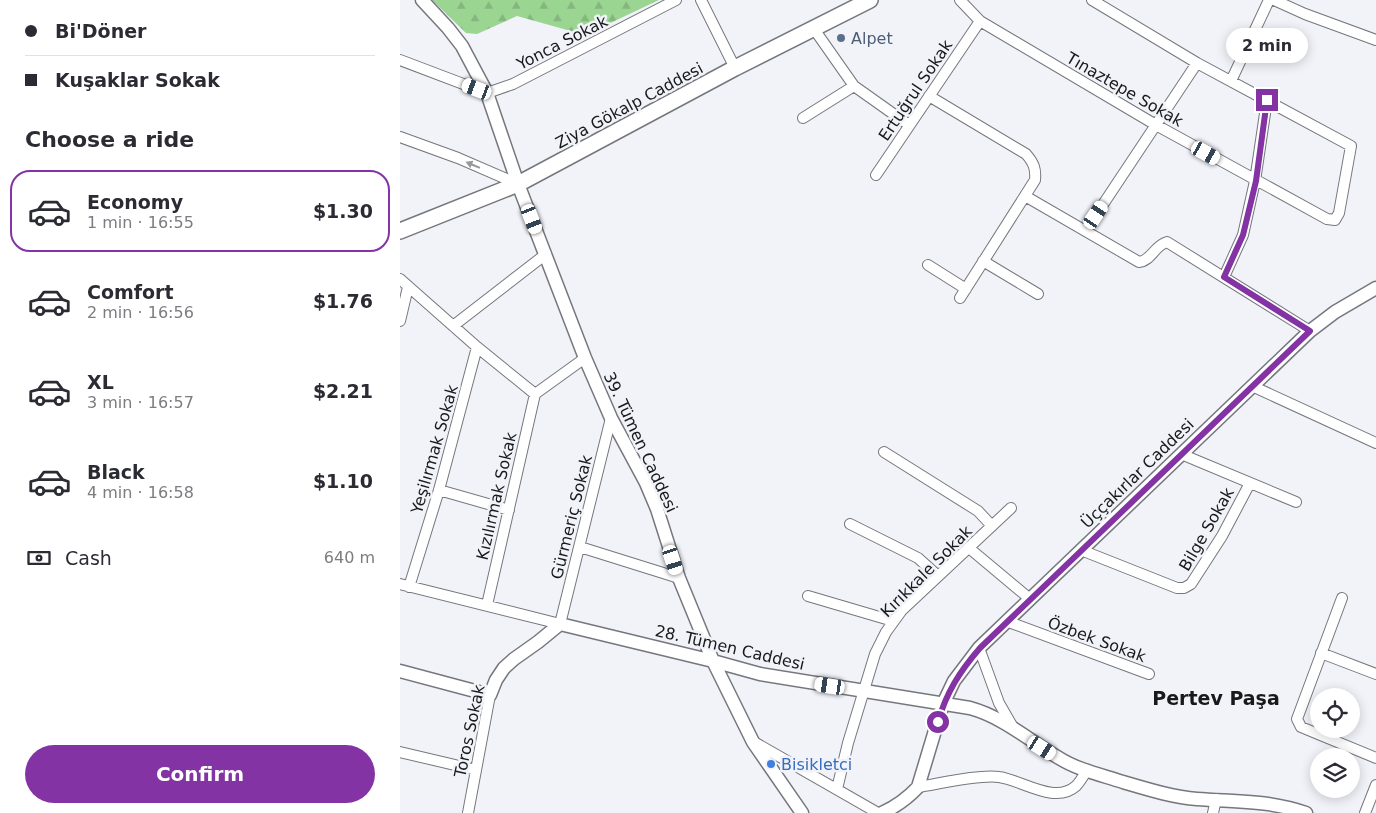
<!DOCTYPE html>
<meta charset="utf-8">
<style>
:root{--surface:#fff;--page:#f7f7f7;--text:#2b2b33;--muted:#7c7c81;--line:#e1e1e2;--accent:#8333a3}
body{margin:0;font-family:"DejaVu Sans",sans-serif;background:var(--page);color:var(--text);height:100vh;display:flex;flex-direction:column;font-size:19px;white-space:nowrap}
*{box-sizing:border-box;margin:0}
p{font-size:16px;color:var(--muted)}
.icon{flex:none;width:28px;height:28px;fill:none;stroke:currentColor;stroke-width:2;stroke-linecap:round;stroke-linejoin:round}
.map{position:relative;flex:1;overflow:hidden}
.sheet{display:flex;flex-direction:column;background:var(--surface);width:400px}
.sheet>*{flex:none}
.banner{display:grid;align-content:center;height:110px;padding:0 25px;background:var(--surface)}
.buttons{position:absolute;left:910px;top:688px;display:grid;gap:10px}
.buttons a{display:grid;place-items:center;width:50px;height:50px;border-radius:50%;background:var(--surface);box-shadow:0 2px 12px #0003;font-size:25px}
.end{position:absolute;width:22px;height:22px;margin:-11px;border:6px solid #8333a3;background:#fff;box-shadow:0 0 0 2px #fff}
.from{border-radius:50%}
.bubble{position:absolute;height:35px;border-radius:18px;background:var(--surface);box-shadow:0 2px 12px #0003;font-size:16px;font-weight:600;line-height:35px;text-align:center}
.car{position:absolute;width:15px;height:30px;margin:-15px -8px;border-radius:6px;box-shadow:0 0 4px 1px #0007;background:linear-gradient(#fff 24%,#345 0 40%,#fff 0 76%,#345 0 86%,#fff 0)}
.banner b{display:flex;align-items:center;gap:18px;height:48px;font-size:19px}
.banner b+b{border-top:1px solid var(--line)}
.banner i{width:12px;height:12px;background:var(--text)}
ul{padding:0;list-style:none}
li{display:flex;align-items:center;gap:15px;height:82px;margin:0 10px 8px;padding:0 15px;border:2px solid transparent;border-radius:20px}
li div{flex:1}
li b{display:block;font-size:19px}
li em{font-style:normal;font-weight:600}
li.on{border-color:var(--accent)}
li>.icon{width:45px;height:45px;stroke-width:1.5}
h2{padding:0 25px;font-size:22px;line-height:60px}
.pay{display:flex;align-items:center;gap:12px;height:55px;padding:0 25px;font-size:19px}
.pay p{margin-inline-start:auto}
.cta{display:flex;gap:10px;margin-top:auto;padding:10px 25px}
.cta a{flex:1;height:58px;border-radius:30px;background:var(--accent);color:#fff;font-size:20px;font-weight:600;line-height:58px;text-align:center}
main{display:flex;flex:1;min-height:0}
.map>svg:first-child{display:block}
</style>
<main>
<section class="sheet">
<div class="banner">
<b><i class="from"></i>Bi'Döner</b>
<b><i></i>Kuşaklar Sokak</b>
</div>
<h2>Choose a ride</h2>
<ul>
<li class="on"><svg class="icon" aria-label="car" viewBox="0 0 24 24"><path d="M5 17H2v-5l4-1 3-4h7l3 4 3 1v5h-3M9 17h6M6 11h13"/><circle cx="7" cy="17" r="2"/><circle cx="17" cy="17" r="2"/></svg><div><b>Economy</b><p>1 min · 16:55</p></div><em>$1.30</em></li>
<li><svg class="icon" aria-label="car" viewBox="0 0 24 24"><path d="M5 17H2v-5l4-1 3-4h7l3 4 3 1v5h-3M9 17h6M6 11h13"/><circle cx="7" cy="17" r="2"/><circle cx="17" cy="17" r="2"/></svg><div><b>Comfort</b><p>2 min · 16:56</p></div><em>$1.76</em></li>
<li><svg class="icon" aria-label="car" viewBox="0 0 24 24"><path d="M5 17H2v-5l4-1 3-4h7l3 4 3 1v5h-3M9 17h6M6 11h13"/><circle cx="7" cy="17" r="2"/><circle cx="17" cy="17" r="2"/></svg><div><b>XL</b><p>3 min · 16:57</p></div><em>$2.21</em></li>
<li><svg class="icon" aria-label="car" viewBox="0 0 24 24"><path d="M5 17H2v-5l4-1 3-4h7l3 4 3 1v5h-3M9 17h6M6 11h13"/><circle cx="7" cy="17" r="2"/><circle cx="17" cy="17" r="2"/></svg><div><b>Black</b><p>4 min · 16:58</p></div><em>$1.10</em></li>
</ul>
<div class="pay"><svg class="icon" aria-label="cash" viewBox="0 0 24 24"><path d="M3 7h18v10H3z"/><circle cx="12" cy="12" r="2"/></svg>Cash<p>640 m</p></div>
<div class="cta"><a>Confirm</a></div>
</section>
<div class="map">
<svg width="976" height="813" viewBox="0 0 976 813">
<defs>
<pattern id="forest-firs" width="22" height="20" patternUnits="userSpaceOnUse" patternTransform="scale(1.25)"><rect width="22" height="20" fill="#9ad592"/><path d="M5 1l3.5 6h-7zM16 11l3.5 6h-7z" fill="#84b67d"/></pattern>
</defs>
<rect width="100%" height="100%" fill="#f1f3f9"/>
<!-- forest -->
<path fill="url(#forest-firs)" d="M32 0H259L185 35 117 16 77 34 66 33Z"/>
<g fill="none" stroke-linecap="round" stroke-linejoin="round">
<defs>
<path id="minor" d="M301 0 335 68
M560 0 580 21 756 125 927 219 935 220 939 213 951 146 797 63 692 0
M874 0 905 14 976 40
M414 29 454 86 509 125
M0 60 87 93 113 84 276 0
M831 81 869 0
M529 96 626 154C634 163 636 169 635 180L560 298
M403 118 454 86
M0 137 58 158 118 184
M476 175 580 21
M625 196 739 262C751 261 755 245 767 242L910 331
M686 230 797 63
M583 261 638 294
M528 265 566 289
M824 277 843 235 855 181 867 100
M0 279 77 347 135 394
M0 321 8 287
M53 326 146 254
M852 386 976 443
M135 394 185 358
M484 452 578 511 592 526
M781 454 896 502
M39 490 109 510
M450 524 518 558 538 576
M180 547 279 578
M569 548 630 599
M681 550 777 588H784L791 584 822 536 850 483
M0 584 160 624 211 418
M9 587 39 490 77 347
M408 596 493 621
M942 598 897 719 901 727 976 758
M87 605 135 394
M606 621 749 674
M579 648 599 703 614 729
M921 653 976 674
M354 742 478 813
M0 752 76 770
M518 787C538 784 580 774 599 777 622 780 655 805 676 786 680 782 684 775 687 770
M437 789 448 743 475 654 486 632 502 610 611 508
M68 813 90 695
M813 813 816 799
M965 813 976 785"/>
<path id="tertiary" d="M22 0 48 28 62 46 87 93 118 184 185 358 211 418 246 483 257 509 279 578 313 661 353 742 402 813
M0 671 90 695 96 680 104 668 114 659 138 642 160 624 313 661 360 674 570 708C603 717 630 741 659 758 678 770 702 775 723 782 747 789 772 797 797 799 837 802 867 800 906 813
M482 813C497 806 507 799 518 787L543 704 554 681 579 648 910 331 935 312 976 288"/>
<path id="secondary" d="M0 231 118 184 335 68 470 0"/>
</defs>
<!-- minor casing -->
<use href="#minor" stroke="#75777c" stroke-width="12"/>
<!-- tertiary casing -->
<use href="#tertiary" stroke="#75777c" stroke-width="15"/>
<!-- secondary casing -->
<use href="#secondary" stroke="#75777c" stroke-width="18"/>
<!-- minor -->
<use href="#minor" stroke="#fff" stroke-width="10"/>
<!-- tertiary -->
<use href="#tertiary" stroke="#fff" stroke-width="12"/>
<!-- secondary -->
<use href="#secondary" stroke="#fff" stroke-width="15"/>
</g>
<!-- one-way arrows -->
<defs><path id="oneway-solid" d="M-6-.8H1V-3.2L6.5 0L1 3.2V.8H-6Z" transform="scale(1.25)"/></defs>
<use fill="#979898" href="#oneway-solid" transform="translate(73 165) rotate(-157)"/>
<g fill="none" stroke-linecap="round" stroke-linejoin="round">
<!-- route -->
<path stroke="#8333a3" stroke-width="6" d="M538 722C546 693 560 671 580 648L910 331 824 277 843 235 856 181 867 100"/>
</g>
<!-- markers -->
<circle fill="#5c6f8a" stroke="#f1f3f9" stroke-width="2" cx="441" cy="38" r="5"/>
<circle fill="#3f7fe0" stroke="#f1f3f9" stroke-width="2" cx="371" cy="764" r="5"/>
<g text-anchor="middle" stroke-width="5" stroke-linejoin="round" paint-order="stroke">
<!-- service labels -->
<g font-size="16" fill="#4e5e75" stroke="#f1f3f9" text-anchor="start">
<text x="451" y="44">Alpet</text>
</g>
<!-- street labels -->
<g font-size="16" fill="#18191b" stroke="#f1f3f9">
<text transform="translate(162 42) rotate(-27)" y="6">Yonca Sokak</text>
<text transform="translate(725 89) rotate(30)" y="6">Tınaztepe Sokak</text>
<text transform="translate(515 90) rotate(-56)" y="6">Ertuğrul Sokak</text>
<text transform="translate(229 105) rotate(-28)" y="6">Ziya Gökalp Caddesi</text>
<text transform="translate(241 442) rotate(65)" y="6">39. Tümen Caddesi</text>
<text transform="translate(34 449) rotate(-74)" y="6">Yeşilırmak Sokak</text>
<text transform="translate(737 473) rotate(-44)" y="6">Üççakırlar Caddesi</text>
<text transform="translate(96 496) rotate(-77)" y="6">Kızılırmak Sokak</text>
<text transform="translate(171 517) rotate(-76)" y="6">Gürmeriç Sokak</text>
<text transform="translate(806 529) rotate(-60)" y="6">Bilge Sokak</text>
<text transform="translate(526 571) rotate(-45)" y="6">Kırıkkale Sokak</text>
<text transform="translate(697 639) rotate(20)" y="6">Özbek Sokak</text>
<text transform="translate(330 647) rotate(13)" y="6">28. Tümen Caddesi</text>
<text transform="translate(69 731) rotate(-78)" y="6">Toros Sokak</text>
</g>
<!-- shop labels -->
<g font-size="16" fill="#366cbe" stroke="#f1f3f9" text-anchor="start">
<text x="381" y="770">Bisikletci</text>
</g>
<!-- quarter labels -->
<g font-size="19" font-weight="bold" fill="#18191b" stroke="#f1f3f9">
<text x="816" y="705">Pertev Paşa</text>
</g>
</g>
</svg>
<div class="buttons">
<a><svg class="icon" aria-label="locate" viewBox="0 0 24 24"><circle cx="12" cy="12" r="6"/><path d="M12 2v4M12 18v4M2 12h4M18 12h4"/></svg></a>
<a><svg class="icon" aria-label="layers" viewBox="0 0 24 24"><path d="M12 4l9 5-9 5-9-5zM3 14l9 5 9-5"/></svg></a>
</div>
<i class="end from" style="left:538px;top:722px"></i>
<i class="end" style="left:867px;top:100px"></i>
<div class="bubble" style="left:826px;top:28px;width:82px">2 min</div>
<i class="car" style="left:77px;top:89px;rotate:291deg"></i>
<i class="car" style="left:806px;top:153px;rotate:119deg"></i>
<i class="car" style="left:696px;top:215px;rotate:34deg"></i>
<i class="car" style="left:132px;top:219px;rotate:159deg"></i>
<i class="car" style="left:273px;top:560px;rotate:162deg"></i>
<i class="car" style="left:430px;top:686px;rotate:279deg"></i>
<i class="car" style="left:642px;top:748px;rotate:122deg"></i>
</div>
</main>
